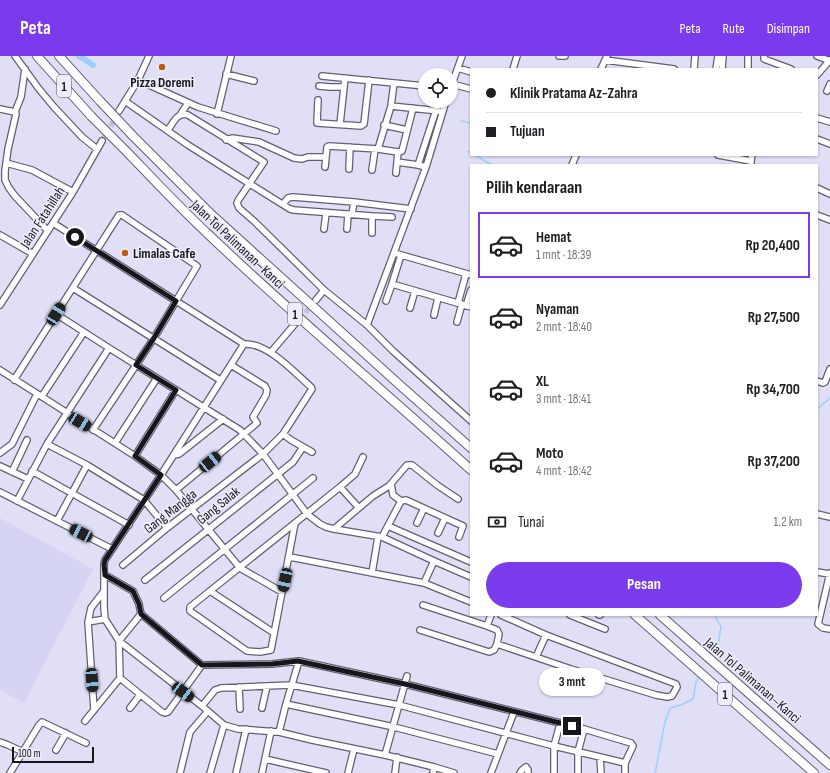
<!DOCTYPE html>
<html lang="id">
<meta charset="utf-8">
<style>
:root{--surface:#fff;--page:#f2f2f2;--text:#202124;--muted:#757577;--line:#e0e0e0;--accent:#7c3aed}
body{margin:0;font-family:"Sofia Sans Condensed",sans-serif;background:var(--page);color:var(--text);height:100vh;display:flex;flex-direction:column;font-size:15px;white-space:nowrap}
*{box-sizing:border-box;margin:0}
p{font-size:13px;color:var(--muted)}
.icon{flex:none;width:22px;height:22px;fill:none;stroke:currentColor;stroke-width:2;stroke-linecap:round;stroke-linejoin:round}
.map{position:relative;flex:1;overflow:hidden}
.drawer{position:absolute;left:470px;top:108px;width:348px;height:452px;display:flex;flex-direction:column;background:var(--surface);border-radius:0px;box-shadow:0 1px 3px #0004}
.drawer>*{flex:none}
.guide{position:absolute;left:470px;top:12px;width:348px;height:88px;border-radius:0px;box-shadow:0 1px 3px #0004;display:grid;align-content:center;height:88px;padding:0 16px;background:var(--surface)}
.tools{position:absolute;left:418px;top:12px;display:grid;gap:8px}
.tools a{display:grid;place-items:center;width:40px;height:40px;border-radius:50%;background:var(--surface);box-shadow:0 1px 3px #0004;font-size:20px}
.scale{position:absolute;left:12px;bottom:10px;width:82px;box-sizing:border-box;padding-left:4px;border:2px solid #16161d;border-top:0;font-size:11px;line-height:14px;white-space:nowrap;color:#16161d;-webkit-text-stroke:3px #eeeefb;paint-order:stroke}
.end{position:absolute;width:18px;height:18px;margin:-9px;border:5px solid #16161d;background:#fff;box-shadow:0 0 0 2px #fff}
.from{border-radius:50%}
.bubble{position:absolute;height:28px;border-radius:14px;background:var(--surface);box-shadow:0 1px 3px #0004;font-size:13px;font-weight:700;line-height:28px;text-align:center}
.car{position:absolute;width:12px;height:24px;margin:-12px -6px;border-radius:5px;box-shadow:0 0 3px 1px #0007;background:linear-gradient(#222 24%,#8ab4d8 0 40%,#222 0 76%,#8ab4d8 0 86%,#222 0)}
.guide b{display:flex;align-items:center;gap:14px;height:38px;font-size:15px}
.guide b+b{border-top:1px solid var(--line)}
.guide i{width:10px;height:10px;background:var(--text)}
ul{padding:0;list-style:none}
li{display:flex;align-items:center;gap:12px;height:66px;margin:0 8px 6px;padding:0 8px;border:2px solid transparent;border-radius:0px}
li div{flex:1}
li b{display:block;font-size:15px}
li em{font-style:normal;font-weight:700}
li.on{border-color:var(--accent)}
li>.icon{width:36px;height:36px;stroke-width:1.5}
h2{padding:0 16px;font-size:18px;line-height:48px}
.pay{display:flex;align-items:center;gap:10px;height:44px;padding:0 16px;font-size:15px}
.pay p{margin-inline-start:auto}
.primary-button{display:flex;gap:8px;margin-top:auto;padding:8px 16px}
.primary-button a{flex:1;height:46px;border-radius:24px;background:var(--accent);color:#fff;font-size:16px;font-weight:700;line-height:46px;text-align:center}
header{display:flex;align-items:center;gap:24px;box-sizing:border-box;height:56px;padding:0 20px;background:var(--accent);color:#fff}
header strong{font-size:19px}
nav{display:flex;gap:22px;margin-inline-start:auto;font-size:14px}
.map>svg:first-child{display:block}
</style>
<header>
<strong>Peta</strong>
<nav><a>Peta</a><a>Rute</a><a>Disimpan</a></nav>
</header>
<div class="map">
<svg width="830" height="717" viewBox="0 0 830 717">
<rect width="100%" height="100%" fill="#e0dff6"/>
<!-- built -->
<path fill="#d5d4f2" d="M0 462 93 513 24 647 0 634Z"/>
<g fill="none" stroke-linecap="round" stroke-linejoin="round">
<!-- stream -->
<path stroke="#9cd2f7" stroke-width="1.5" d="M461 65 471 67
M468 95 471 97
M475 99 492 109
M817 353 830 342
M711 597 718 589 721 571 716 562 717 559
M655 717 665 666 670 652 681 649 693 643 696 626 698 622"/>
<!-- canal -->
<path stroke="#9cd2f7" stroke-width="6" d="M79 0 93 9"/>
<!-- minor-tunnel -->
<path stroke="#c2c1d5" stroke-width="5.5" stroke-dasharray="5.5 3" stroke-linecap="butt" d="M102 85 117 59
M294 269 314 247"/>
<defs>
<path id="minor" d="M15 0 39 33 54 51 82 81 97 93
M559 0H565
M764 0V3L791 13
M817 0 830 5
M605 4 674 13
M458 12 471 16
M513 13 517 0
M601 13 607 0
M694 13 695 0
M716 13 718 0
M722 13 723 0
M748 13V0
M226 18 254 25
M817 19 830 4
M322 20 425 30
M138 24 198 51 276 75
M452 28 471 33
M319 30 330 31H344
M451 31 462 0
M827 35 830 28
M318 44 317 67 361 70 364 68 369 24
M125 45 188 89 290 153 294 154 372 160V177
M391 50 439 55
M0 53 15 56 16 58 8 93 5 115V124L9 132 15 140 48 175
M119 55 138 24 149 0
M15 56 21 41 25 13
M217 58 231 0
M180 59 188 47
M817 62 830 66
M340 68 345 22
M384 69 407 74
M168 74C173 67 178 55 188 59L264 106 239 143 237 147 239 152 255 166 324 234 367 269 393 295 471 365
M817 83 830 88
M226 84 232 82 259 86 294 102 302 103 308 101H326
M378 93 398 96 402 95 413 52
M718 99 751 105V109
M751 105 752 99
M397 106 418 109 426 111
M6 107 32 114 73 136
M418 109 439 45
M572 109 576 99
M325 111 327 91 329 90 378 93 391 50 394 27
M349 113 350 91
M372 114 375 93
M396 117 398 96
M817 132 830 138
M283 148 288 142 293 141 354 146 411 153
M352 158 354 146
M817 159 830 164
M372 160 392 161
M53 167 244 288C267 286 295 317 311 331L312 333 283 378 263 398 167 472 123 509
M324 173 326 157
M347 173 348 158
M0 179 33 198
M398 198 471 219
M401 199 392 228 471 251
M73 232 220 324
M316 244 324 234
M386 245 392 228
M458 247 466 218
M0 249 73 136 102 85
M466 250 471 234
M410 252 415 235
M56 258 109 292 240 374 263 398 307 458 320 468 326 471 334 473 382 481 434 505 424 527
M434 259 438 242
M457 266 462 248
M367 269 426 111 446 45
M244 288 161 419 105 504 104 508V552L105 563 119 585 202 650 224 669 238 673 279 676 312 684 385 699 434 711 454 717
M271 296 294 269
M0 314 135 400 161 419 176 434 240 512 282 536
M14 324 119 159H122L197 210 154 282 93 374
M817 325 823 327 825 326 830 313
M42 340 84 276
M283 378 291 384 312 396
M115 387 157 322
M47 388 87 409 144 444 167 472
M0 397 12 388 37 338
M174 399 179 398 223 363
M135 400 176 334
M0 410 28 423
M32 415 129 469
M12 416 27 384
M391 428 393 439 401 445 406 444 463 470 459 481
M340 431 359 452
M176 434 257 367 253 361 266 339 267 334 265 330 231 309
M0 436 112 493
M17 445 47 388 109 292
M817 458 830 461
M57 465 87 409
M295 467 271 594 260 596 247 595 190 555V551L340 431 355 418 363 401
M417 467 424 452
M388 470 471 506
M334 473 373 440 389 430 407 409H412L437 429 458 443
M438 477 445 462
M382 481 401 445
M290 501 424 527 471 546
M434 505 471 521
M817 516 830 518
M372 517 378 481
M830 517 818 568 823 572 830 573
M145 524 293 406 303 391
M210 535 274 577
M164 542 313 422
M141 558 202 609 272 608 299 605 405 628 584 673 631 687 633 690 625 707V717
M570 559 605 573
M599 559H600
M88 566 91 552 104 535
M487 570 491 559
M420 574 489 596 494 594 497 588 499 578 497 574 487 570 423 549
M497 588 571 613 656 639 667 641 672 640 677 631 676 628 546 579 501 559
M536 601 546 579
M120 622 162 656 165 657 168 656 202 609
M239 631 240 653
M286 648 299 605
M202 650 215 634 221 632 291 629 399 649 554 690 625 707
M130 652 140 639
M262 652 267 630
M94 654 88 566 105 563
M85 665 120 622 119 585 141 558 139 548 133 535 105 519
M279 676 286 648 394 671 498 698
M0 686 8 689 23 696
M56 694 66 677
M385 699 407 620
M600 701 601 717
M265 703 326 717
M10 717 39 669 42 666 86 687
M180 717 190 676 208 655
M210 717 224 669
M236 717 246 673
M262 717 271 675
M348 717 354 693
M395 717 397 701
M433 717 434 711
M491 717 514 656
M520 717 522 714 526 711 528 714V717
M554 717V690L560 668
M578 717V696L584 673"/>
<path id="highway" d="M37 0 91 60
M59 0 100 45
M132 79 212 159 402 331 471 392
M126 95C153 123 180 152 209 179 294 260 384 335 471 414
M635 559 814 717
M660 559 830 709"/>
</defs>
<!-- minor casing -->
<use href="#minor" stroke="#616073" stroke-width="8"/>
<!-- highway casing -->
<use href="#highway" stroke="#616073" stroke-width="10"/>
<!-- minor -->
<use href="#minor" stroke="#fff" stroke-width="5.5"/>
<!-- highway -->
<use href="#highway" stroke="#fff" stroke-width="8"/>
<defs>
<path id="highway-bridge" d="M100 45 132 79
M91 60 126 95"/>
</defs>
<!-- highway-bridge casing -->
<use href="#highway-bridge" stroke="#616073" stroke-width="10" stroke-linecap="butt"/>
<!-- highway-bridge -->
<use href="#highway-bridge" stroke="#fff" stroke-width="8"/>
</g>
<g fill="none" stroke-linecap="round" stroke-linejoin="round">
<!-- route -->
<path stroke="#16161d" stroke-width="5" d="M75 181 176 245 154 282 136 309 176 334 135 400 161 419 105 504 104 508 105 519 133 535 139 548 141 558 202 609 272 608 298 605 405 628 572 670"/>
</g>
<!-- markers -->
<g fill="#bb5c14" stroke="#eeeefb" stroke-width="1.5">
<circle cx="162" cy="11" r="4"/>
<circle cx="125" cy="197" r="4"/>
</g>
<g text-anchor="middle" stroke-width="3" stroke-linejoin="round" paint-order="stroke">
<!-- shield labels -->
<g fill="#eeeefb" stroke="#575760" stroke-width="1">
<rect x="57" y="19" width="14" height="22" rx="3"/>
<rect x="288" y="247" width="14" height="22" rx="3"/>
<rect x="718" y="627" width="14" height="22" rx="3"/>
</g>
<g font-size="13" font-weight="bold" fill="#16161d">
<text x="64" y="35">1</text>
<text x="295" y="263">1</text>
<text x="725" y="643">1</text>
</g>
<!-- poi labels -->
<g font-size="14" font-weight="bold" fill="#16161d" stroke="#eeeefb">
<text x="162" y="31">Pizza Doremi</text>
<text x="133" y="202" text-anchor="start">Limalas Cafe</text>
</g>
<!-- street labels -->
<g font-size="14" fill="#16161d" stroke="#eeeefb">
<text transform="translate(42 161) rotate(-57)" y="5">Jalan Fatahillah</text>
<text transform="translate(238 188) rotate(43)" y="5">Jalan Tol Palimanan–Kanci</text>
<text transform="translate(218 449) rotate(-39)" y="5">Gang Salak</text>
<text transform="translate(170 455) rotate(-38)" y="5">Gang Mangga</text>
<text transform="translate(753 624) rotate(41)" y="5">Jalan Tol Palimanan–Kanci</text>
</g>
</g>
</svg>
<div class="tools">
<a><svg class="icon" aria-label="locate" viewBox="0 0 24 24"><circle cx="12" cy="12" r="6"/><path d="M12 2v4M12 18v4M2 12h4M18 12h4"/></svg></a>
</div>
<div class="scale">100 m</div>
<i class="end from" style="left:75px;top:181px"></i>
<i class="end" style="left:572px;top:670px"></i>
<div class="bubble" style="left:539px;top:612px;width:66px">3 mnt</div>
<i class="car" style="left:56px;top:258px;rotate:32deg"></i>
<i class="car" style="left:80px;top:366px;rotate:121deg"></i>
<i class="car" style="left:210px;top:406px;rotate:51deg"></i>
<i class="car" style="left:81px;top:477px;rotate:297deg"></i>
<i class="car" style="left:285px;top:524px;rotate:192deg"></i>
<i class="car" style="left:92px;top:624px;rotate:176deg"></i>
<i class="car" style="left:183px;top:636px;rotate:127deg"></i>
<div class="guide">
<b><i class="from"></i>Klinik Pratama Az-Zahra</b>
<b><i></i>Tujuan</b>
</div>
<section class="drawer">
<h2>Pilih kendaraan</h2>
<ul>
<li class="on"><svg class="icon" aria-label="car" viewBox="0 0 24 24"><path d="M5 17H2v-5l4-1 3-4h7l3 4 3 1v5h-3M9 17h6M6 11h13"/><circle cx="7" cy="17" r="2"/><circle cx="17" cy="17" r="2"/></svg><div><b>Hemat</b><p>1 mnt · 18:39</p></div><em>Rp 20,400</em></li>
<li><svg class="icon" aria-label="car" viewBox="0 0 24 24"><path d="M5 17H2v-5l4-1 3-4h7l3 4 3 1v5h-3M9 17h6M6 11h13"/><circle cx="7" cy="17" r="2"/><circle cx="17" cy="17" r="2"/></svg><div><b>Nyaman</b><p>2 mnt · 18:40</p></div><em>Rp 27,500</em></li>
<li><svg class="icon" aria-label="car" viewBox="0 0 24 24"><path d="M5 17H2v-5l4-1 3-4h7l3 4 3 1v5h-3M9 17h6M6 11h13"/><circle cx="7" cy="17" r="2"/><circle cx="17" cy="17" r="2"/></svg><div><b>XL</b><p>3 mnt · 18:41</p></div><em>Rp 34,700</em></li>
<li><svg class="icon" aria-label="car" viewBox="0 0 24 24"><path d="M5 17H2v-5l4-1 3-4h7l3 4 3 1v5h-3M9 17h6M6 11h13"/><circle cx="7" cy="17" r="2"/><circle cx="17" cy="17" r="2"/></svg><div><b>Moto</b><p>4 mnt · 18:42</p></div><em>Rp 37,200</em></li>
</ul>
<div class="pay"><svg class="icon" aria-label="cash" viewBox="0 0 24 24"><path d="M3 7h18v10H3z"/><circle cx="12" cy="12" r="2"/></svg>Tunai<p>1.2 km</p></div>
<div class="primary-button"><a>Pesan</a></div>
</section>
</div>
